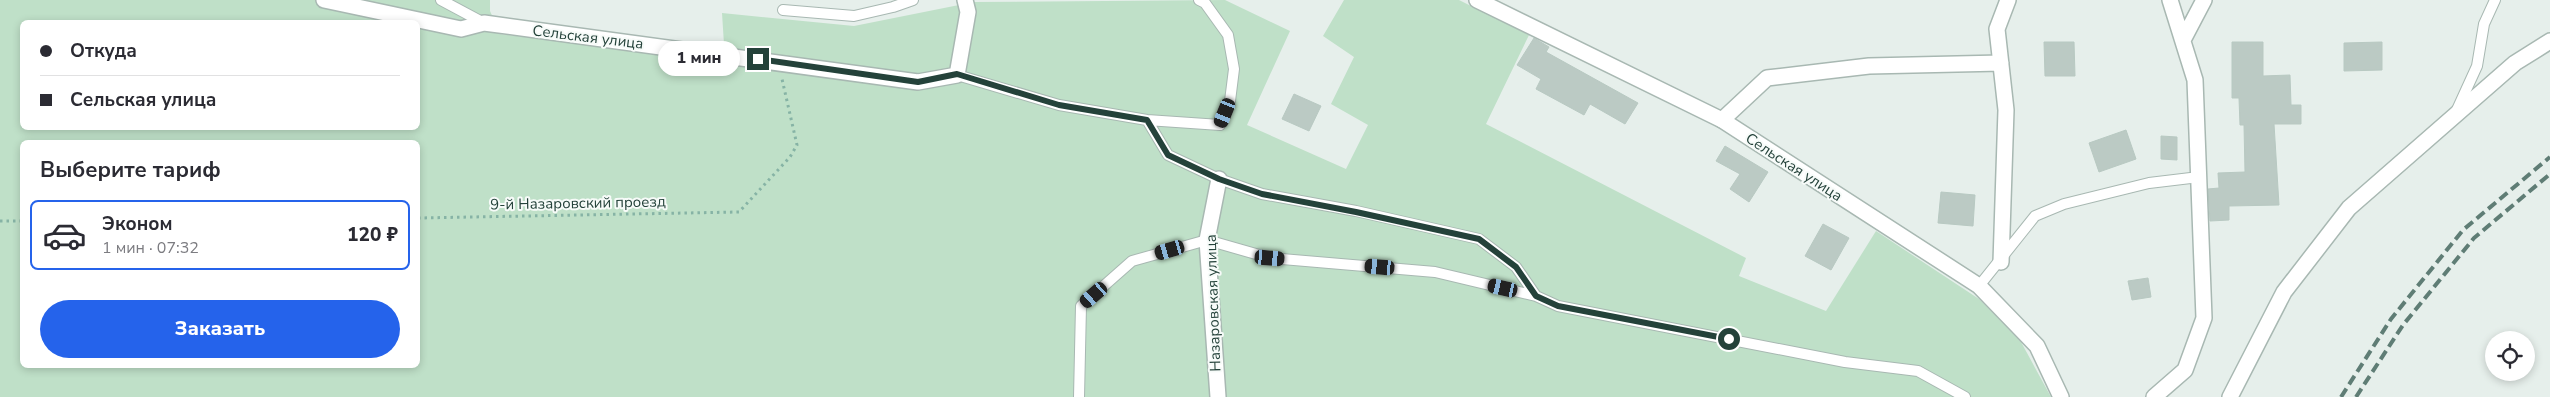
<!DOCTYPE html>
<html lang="ru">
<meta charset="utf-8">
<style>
:root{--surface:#fff;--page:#f2f2f3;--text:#2b2b33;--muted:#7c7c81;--line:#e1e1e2;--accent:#2563eb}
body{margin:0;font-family:"Nunito Sans",sans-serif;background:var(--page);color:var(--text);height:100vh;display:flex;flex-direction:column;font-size:19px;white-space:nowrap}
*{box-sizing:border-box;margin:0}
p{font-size:16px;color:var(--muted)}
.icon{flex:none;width:28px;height:28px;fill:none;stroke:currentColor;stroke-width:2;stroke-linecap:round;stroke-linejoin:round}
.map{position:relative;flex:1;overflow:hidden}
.sheet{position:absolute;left:20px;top:140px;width:400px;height:228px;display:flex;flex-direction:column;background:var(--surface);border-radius:8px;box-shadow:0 2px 8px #0003}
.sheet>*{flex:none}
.hud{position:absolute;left:20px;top:20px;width:400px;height:110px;border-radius:8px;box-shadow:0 2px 8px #0003;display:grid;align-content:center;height:110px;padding:0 20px;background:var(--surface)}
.fabs{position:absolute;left:2485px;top:331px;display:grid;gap:10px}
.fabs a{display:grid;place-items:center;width:50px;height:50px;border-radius:50%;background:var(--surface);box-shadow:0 2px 8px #0003;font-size:25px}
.end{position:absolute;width:22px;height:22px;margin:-11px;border:6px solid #24423a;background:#fff;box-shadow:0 0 0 2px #fff}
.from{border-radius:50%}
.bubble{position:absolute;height:35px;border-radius:18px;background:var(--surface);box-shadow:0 2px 8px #0003;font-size:16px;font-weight:800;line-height:35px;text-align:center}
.car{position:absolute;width:15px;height:30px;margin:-15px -8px;border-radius:6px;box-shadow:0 0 4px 1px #0007;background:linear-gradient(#222 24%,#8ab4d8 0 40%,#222 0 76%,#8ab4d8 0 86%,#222 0)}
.hud b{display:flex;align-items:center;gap:18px;height:48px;font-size:19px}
.hud b+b{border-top:1px solid var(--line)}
.hud i{width:12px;height:12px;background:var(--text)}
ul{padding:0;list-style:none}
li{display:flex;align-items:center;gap:15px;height:70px;margin:0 10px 8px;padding:0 10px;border:2px solid transparent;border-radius:8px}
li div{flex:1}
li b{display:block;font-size:19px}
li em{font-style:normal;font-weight:800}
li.current{border-color:var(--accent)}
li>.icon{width:45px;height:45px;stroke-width:1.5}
h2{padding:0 20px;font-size:22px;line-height:60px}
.primary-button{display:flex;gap:10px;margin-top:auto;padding:10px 20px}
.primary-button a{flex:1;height:58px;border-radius:30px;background:var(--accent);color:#fff;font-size:20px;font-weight:800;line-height:58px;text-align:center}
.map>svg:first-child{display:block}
</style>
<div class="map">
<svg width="2550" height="397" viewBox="0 0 2550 397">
<rect width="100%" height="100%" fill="#e6efeb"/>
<!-- green -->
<path fill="#bfe0c8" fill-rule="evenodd" d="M0 0H490V11L500 34 725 60 722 13 854 26 974 2 1225 0 1290 31 1247 125 1346 169 1368 125 1331 104 1354 57 1323 36 1344 0H1459L1529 35 1486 124 1746 258 1739 276 1826 311 1876 231 1979 299 2021 342 2051 397H0ZM22 22H418V128H22ZM22 142H418V365H22Z"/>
<!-- building -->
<path fill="#bbcac4" stroke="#b8c9c2" d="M1534 38 1549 47 1546 52 1638 103 1625 124 1590 104 1584 115 1536 89 1541 79 1517 65Z
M2044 42H2074L2075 76H2045Z
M2232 42H2263V76L2290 75 2291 105H2301V124H2274L2279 205 2229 206V220L2210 221 2208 189 2219 188 2218 173 2245 172 2244 125H2240L2239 98H2232Z
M2382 42V70L2344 71V43Z
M1294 94 1321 106 1309 131 1282 119Z
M2126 130 2136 159 2099 172 2089 143Z
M2161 136 2177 137V160L2161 159Z
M1725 146 1768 172 1749 202 1730 189 1740 174 1716 161Z
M1941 192 1975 195 1973 226 1938 223Z
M1823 224 1849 238 1831 270 1805 256Z
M2148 278 2151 297 2132 300 2128 281Z"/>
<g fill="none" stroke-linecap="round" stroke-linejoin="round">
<defs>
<path id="service" d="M441 0 484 23
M783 10 854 16 893 7 913 0
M957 75 1059 105 1147 120 1220 125 1230 101 1234 69 1228 35 1205 3 1199 0
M2456 112 2477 66 2484 24 2495 0
M1147 120 1168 155 1219 179 1262 194 1356 211 1479 239 1516 267 1536 296 1558 306 1845 362 1918 371 1965 397
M1979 286 2035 216 2064 204 2149 183 2199 177
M1079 397 1081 306 1132 261 1207 240 1270 258 1435 272 1536 296"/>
<path id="minor" d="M324 0 461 29 484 23 918 82 957 75 968 12 965 0
M2183 40 2204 0
M1722 120 1767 78 1869 66 2001 63
M2001 262 2006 110 1997 29 2008 0
M1218 397 1207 240 1219 179
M2154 397 2185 370 2204 318 2195 80 2170 0
M2230 397 2284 292 2349 208 2515 63 2550 41"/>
<path id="tertiary" d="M1477 0 1722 120 1979 286 2037 346 2061 397"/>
</defs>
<!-- service casing -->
<use href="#service" stroke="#a8b8b2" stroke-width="12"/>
<!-- minor casing -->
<use href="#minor" stroke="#a8b8b2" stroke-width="18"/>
<!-- tertiary casing -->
<use href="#tertiary" stroke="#a8b8b2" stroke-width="18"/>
<!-- path -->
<path stroke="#86b3a5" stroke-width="3" stroke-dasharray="2.5 4" stroke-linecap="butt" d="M418 218 739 212 790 157 797 145 782 79
M0 221H22"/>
<!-- service -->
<use href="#service" stroke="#fff" stroke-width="10"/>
<!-- minor -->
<use href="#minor" stroke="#fff" stroke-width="15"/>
<!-- tertiary -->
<use href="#tertiary" stroke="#fff" stroke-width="15"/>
<!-- rail -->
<path stroke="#5f7d75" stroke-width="4" stroke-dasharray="10 5" stroke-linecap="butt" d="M2341 397 2391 319 2463 230 2550 157
M2356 397 2403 325 2474 238 2550 174"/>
</g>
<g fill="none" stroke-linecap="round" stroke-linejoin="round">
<!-- route -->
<path stroke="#24423a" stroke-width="6" d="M758 59 918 82 957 74 1059 105 1147 120 1168 155 1219 179 1262 194 1356 212 1479 239 1516 267 1536 296 1558 306 1729 339"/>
</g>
<g text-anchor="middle" stroke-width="4" stroke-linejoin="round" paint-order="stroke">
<!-- street labels -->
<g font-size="15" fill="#24423a" stroke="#f7fbf9">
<text transform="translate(588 37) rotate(7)" y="5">Сельская улица</text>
<text transform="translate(1794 167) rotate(33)" y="5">Сельская улица</text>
<text transform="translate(578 203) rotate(-1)" y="5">9-й Назаровский проезд</text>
<text transform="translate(1213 303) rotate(-92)" y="5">Назаровская улица</text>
</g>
</g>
</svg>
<div class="fabs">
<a><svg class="icon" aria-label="locate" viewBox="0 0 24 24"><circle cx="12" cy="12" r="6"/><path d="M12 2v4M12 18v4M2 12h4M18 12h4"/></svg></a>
</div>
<i class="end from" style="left:1729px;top:339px"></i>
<i class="end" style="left:758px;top:59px"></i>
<div class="bubble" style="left:658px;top:41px;width:82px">1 мин</div>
<i class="car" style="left:1225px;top:113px;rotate:202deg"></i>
<i class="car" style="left:1170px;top:250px;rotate:254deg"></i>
<i class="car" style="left:1270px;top:258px;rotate:95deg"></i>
<i class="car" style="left:1380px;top:267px;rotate:275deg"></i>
<i class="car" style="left:1503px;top:288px;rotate:283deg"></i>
<i class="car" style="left:1094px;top:295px;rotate:229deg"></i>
<div class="hud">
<b><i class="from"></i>Откуда</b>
<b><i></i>Сельская улица</b>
</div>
<section class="sheet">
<h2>Выберите тариф</h2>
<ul>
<li class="current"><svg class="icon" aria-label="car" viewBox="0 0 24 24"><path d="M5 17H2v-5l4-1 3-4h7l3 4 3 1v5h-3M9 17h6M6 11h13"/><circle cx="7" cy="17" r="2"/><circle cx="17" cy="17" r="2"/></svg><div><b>Эконом</b><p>1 мин · 07:32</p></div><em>120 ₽</em></li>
</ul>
<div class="primary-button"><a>Заказать</a></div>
</section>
</div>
